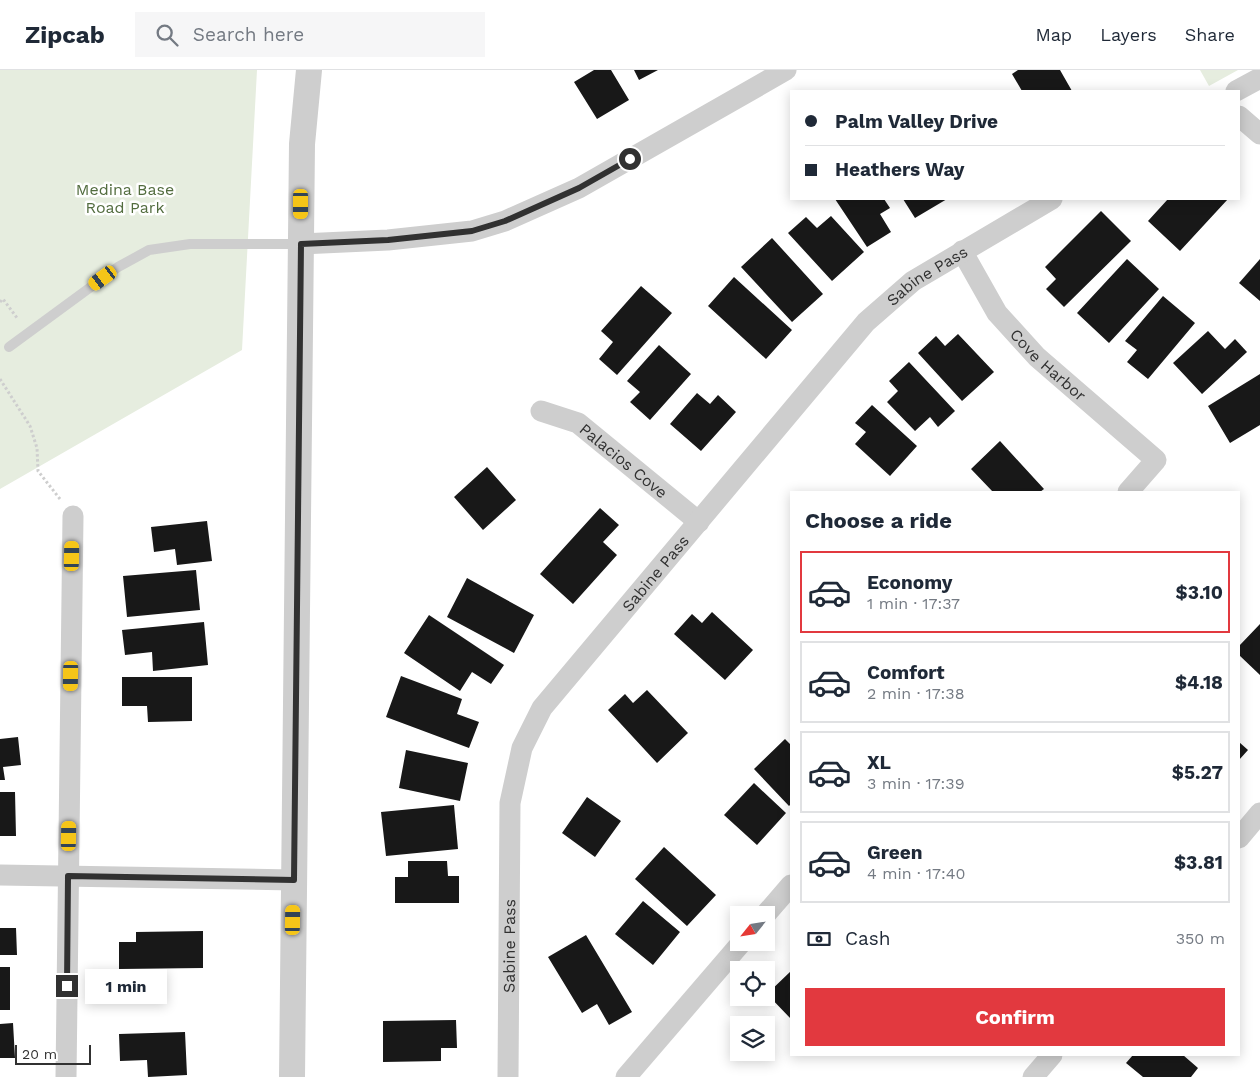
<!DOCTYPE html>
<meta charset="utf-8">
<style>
:root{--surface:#fff;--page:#f6f6f7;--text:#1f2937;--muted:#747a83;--line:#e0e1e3;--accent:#e2393f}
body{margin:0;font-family:"Work Sans",sans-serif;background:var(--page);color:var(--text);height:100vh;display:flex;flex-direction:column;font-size:19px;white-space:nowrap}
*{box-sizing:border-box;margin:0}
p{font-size:16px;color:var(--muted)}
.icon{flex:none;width:28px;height:28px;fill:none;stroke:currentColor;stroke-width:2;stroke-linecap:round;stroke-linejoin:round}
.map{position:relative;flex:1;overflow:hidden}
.details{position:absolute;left:790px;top:421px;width:450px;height:565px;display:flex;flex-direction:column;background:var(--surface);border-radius:0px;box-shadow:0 2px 12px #0003}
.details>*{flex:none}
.banner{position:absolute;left:790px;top:20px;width:450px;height:110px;border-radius:0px;box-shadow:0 2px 12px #0003;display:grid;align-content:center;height:110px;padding:0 15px;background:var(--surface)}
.needle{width:32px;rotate:240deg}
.tools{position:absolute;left:730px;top:836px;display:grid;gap:10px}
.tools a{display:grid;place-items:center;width:45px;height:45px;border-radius:0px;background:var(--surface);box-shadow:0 2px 12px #0003;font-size:25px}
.scale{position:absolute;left:15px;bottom:12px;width:76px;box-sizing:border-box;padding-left:5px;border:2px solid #313131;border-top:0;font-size:14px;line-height:18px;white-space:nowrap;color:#313131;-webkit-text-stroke:4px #fff;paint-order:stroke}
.end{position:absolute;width:22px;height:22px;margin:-11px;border:6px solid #313131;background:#fff;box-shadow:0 0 0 2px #fff}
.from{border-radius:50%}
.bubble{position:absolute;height:35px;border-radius:0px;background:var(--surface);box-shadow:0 2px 12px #0003;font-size:16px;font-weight:700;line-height:35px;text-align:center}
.car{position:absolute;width:15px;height:30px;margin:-15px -8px;border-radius:6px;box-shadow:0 0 4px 1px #0007;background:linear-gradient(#f5c518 24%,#345 0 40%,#f5c518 0 76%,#345 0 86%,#f5c518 0)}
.banner b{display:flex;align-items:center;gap:18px;height:48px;font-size:19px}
.banner b+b{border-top:1px solid var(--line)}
.banner i{width:12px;height:12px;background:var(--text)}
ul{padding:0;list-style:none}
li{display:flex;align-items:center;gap:15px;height:82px;margin:0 10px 8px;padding:0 5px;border:2px solid var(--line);border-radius:0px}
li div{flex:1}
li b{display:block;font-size:19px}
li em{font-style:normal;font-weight:700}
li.selected{border-color:var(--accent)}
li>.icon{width:45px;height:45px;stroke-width:1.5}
h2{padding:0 15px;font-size:22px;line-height:60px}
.pay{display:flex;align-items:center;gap:12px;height:55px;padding:0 15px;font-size:19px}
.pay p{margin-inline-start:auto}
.cta{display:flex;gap:10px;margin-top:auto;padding:10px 15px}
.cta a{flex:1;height:58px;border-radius:0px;background:var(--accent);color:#fff;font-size:20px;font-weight:700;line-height:58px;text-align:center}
header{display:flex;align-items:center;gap:30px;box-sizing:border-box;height:70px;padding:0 25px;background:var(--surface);border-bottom:1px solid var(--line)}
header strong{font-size:24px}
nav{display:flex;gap:28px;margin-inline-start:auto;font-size:18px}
.search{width:350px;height:45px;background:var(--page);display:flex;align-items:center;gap:12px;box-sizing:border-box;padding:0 18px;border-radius:0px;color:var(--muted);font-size:19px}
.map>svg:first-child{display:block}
</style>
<header>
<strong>Zipcab</strong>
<div class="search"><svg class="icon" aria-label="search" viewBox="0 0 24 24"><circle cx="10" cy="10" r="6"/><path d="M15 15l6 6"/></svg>Search here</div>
<nav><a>Map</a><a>Layers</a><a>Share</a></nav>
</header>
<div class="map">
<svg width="1260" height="1007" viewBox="0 0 1260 1007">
<rect width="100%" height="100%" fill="#fff"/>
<!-- park -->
<path fill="#e6eddf" d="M0 0H257L242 280 0 419Z
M1200 0H1238L1209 16Z"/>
<!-- building -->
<path fill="#181818" d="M594 0H611L629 30 597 49 574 12Z
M634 0H658L639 10Z
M1018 0H1060L1072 21H1022L1012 4Z
M835 129H884L890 138 880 144 891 162 867 177Z
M903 129H947L915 148Z
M1168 129H1228L1180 181 1148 151Z
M1101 141 1131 171 1064 237 1046 219 1056 209 1045 197Z
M831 146 864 182 832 211 788 163 806 147 817 158Z
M772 168 823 224 792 252 741 197Z
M1127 189 1159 219 1109 273 1077 243Z
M1260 189V231L1239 213Z
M734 207 792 260 766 289 708 236Z
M641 216 672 243 617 305 599 289 613 272 601 261Z
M1163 226 1195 253 1148 309 1127 292 1137 280 1125 271Z
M1208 261 1225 279 1235 269 1247 282 1202 324 1173 293Z
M958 264 994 302 962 331 918 283 936 266 945 276Z
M659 275 691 304 650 350 630 332 640 322 627 311Z
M909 292 955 341 938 357 930 347 915 361 887 332 898 321 889 311Z
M1260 304V355L1230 373 1208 336Z
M697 323 710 334 718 325 736 342 701 381 670 354Z
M872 335 917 376 890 406 855 374 866 362 855 353Z
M1000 371 1044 419 1040 422H993L971 399Z
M487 397 516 430 483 460 454 427Z
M600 438 619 455 603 472 617 485 573 534 540 504Z
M207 451 212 491 177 495 175 479 154 482 151 457Z
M196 500 200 540 127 547 123 506Z
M467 508 534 545 514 583 447 547Z
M712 542 753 580 725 610 674 564 692 544 702 553Z
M429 545 504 595 491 614 472 602 460 621 404 583Z
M204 552 208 595 153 601 152 582 125 585 122 560Z
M1260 554V605L1239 585V576Z
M401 606 462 629 457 644 479 652 469 678 386 647Z
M122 607H192V651L148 652 147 636H122Z
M647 620 688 663 657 693 608 640 625 624 633 633Z
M18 667 21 695 3 697 5 710H0V669Z
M785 669 791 675V734L789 736 754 699Z
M1239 672 1248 680 1239 690Z
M406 680 468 693 460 731 399 718Z
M754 713 786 743 757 775 724 745Z
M0 722H15L16 766H0Z
M587 727 621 751 595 787 562 763Z
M454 735 458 779 386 786 381 742Z
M664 777 716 825 687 856 635 809Z
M408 791H447L448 806H459V833H395V807H408Z
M643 831 680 862 653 895 615 864Z
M0 858H16L17 885H0Z
M203 861V898L119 899V872H136V862Z
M586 865 632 942 609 955 597 934 582 943 548 887Z
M0 897H10V940H0Z
M791 901V949L767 924Z
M456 950 457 978H441V991L383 992V951Z
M13 953 15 988H0V954Z
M185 962 187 1005 148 1007 147 990 120 991 119 964Z
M1133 985H1183L1198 998 1191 1007H1143L1126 993Z"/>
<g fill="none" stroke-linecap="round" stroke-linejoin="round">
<!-- path -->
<path stroke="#cecece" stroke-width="3" stroke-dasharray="2.5 2.5" stroke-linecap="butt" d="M0 232 3 229 17 248
M0 309 30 356 37 378 38 401 60 429"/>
<!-- service -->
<path stroke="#cecece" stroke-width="10" d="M9 277 118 197 149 180 190 174H300"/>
<!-- minor -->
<g stroke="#cecece" stroke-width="21">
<path d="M1236 21 1260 8"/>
<path d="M1239 46 1260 64"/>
<path d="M301 174 388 170 472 161 505 151 579 118 786 0"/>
<path id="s1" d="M962 181 997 243 1037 287 1156 390 1128 422"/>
<path id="s2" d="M541 341 578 353 699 452"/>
<path d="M1239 768 1260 743"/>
<path d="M0 805 294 810"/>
<path d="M765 845 791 815"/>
<path d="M66 1007 73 446"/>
<path id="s3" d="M508 1007 510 733 522 678 542 638 866 252 913 211 1052 129"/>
<path d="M626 1007 742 872"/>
<path d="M1033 1007 1052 985"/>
</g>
<!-- tertiary -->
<path stroke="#cecece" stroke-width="26" d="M292 1007 302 74 309 0"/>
</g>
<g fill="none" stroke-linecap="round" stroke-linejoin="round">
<!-- route -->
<path stroke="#313131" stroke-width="6" d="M67 916 68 806 294 810 301 174 388 170 472 161 505 151 579 118 630 89"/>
</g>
<g text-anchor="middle" stroke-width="5" stroke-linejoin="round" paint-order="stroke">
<!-- park labels -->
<g font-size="16" fill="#526c3e" stroke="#fff">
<text x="125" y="125">Medina Base<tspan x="125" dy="18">Road Park</tspan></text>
</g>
<!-- street labels -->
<g font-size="16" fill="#313131" stroke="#fff">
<text dy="6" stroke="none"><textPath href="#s3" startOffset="956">Sabine Pass</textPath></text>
<text dy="6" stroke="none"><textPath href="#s1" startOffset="144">Cove Harbor</textPath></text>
<text dy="6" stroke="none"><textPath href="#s2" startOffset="98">Palacios Cove</textPath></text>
<text dy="6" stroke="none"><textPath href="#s3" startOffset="551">Sabine Pass</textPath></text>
<text dy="6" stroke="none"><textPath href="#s3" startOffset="131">Sabine Pass</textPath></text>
</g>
</g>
</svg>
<div class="tools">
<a><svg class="needle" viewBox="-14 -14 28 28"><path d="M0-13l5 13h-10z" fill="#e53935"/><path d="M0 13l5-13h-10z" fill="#747a83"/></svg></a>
<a><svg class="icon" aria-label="locate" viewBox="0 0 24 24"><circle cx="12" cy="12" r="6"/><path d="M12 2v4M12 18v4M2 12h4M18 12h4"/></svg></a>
<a><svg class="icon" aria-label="layers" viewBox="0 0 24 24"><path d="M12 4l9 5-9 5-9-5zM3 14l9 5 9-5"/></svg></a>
</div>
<div class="scale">20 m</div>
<i class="end from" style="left:630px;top:89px"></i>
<i class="end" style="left:67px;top:916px"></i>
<div class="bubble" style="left:85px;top:899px;width:82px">1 min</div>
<i class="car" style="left:301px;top:134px;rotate:180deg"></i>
<i class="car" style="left:103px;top:208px;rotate:234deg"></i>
<i class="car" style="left:72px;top:486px;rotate:1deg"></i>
<i class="car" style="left:71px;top:606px;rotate:181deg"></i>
<i class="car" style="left:69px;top:766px;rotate:1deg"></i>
<i class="car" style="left:293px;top:850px;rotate:1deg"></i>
<div class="banner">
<b><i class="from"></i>Palm Valley Drive</b>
<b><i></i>Heathers Way</b>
</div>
<section class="details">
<h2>Choose a ride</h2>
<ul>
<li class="selected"><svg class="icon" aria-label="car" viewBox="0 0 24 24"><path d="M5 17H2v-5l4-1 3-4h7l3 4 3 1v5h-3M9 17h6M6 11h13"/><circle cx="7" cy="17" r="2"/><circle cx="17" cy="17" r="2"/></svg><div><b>Economy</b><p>1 min · 17:37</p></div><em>$3.10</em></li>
<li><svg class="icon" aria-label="car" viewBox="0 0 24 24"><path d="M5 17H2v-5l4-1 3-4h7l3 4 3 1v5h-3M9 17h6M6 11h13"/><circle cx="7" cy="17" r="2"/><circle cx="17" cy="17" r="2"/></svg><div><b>Comfort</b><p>2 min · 17:38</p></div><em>$4.18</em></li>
<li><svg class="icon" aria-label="car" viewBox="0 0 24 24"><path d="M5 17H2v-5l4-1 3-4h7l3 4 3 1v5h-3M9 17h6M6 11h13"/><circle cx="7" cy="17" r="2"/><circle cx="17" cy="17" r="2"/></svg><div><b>XL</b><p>3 min · 17:39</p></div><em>$5.27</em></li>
<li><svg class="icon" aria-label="car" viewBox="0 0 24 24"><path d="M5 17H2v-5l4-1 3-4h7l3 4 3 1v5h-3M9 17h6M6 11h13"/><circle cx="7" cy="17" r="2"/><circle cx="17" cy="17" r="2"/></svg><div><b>Green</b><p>4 min · 17:40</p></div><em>$3.81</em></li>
</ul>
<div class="pay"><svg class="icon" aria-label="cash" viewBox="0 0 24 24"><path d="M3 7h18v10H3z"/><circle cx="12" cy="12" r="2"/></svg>Cash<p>350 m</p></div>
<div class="cta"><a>Confirm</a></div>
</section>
</div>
